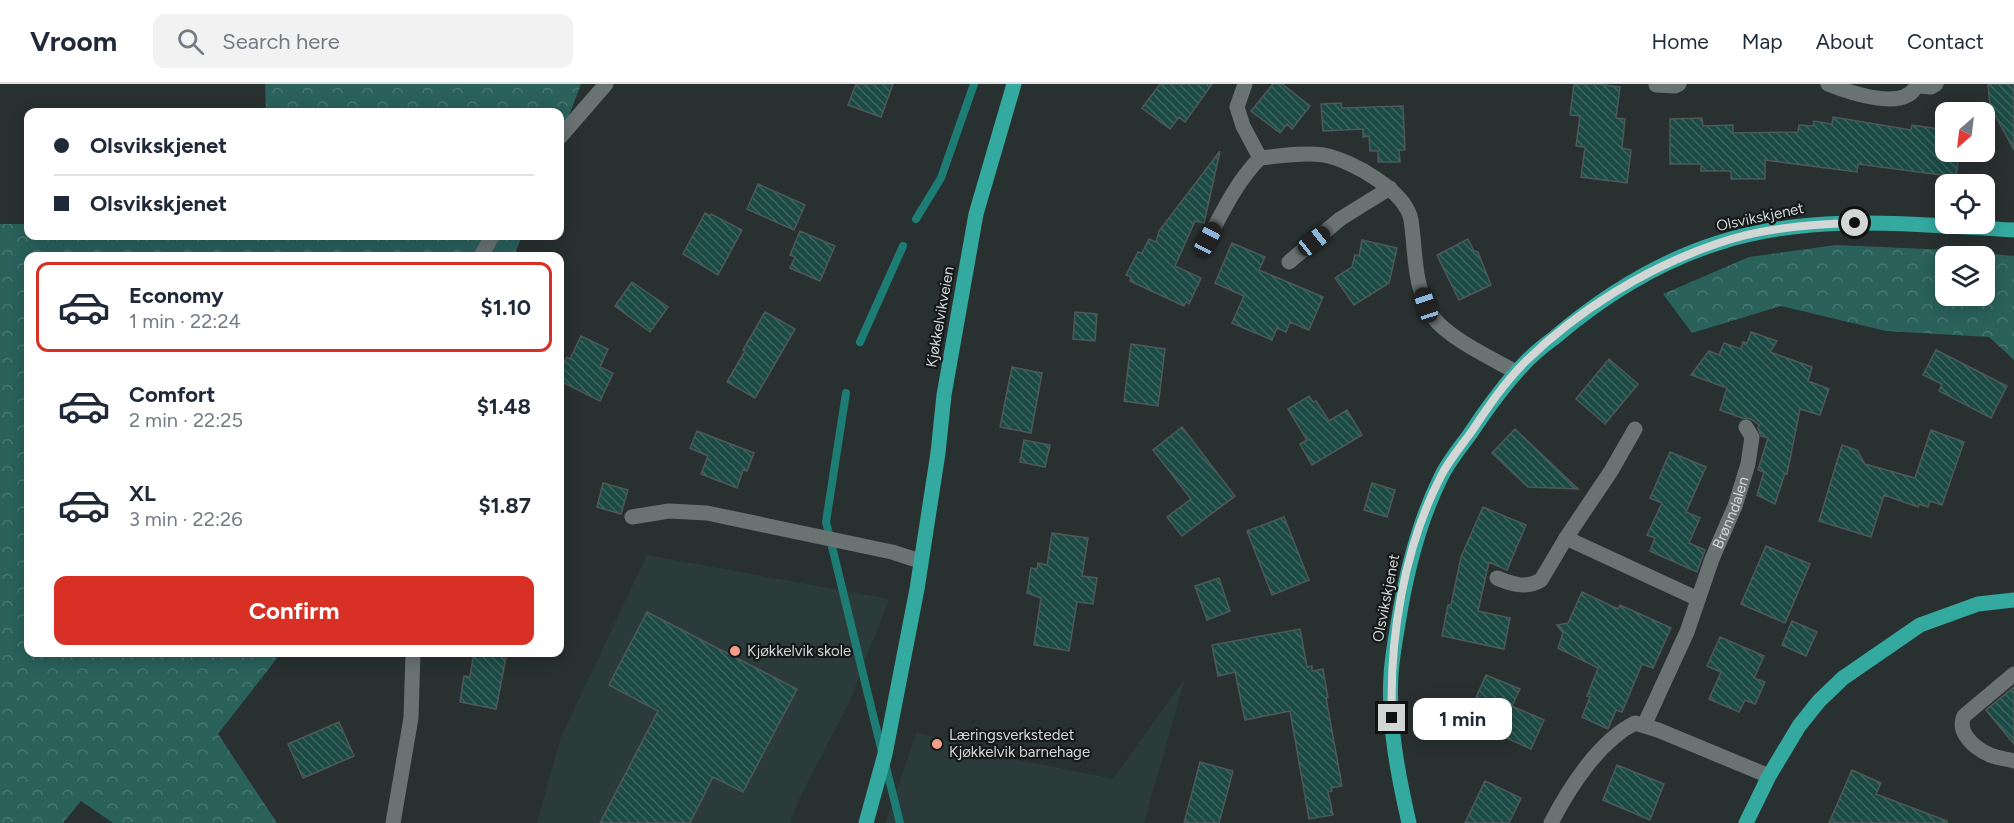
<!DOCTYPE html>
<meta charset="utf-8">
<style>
:root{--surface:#fff;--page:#f2f2f3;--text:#1f2937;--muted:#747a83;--line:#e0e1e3;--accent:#d93025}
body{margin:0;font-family:Figtree,sans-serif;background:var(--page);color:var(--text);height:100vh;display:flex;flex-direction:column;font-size:22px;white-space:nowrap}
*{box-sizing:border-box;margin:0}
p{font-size:20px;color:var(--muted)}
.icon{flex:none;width:33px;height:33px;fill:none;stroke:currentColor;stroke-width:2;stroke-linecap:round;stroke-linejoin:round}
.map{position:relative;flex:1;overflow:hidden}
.sheet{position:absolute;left:24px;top:168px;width:540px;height:405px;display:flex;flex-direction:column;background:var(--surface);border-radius:12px;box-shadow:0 3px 15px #0003}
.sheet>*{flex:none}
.hud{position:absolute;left:24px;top:24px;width:540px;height:132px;border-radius:12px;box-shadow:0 3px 15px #0003;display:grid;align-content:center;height:132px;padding:0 30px;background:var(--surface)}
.needle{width:39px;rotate:208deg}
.controls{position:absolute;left:1935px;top:18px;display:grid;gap:12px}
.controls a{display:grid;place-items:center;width:60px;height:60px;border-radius:12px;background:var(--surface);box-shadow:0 3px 15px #0003;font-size:30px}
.end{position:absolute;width:27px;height:27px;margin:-14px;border:8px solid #d2d7d6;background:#111;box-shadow:0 0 0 3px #111}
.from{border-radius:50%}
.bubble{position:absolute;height:42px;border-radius:12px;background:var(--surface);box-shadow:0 3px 15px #0003;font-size:20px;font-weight:700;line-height:42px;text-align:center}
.car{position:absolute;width:18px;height:36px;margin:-18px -9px;border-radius:8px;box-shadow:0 0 4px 2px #0007;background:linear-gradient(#222 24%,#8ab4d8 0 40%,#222 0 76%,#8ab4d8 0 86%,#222 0)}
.hud b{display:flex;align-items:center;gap:21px;height:57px;font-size:22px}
.hud b+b{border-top:2px solid var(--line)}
.hud i{width:15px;height:15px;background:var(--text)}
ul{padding:10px 0 0;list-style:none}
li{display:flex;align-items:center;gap:18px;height:90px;margin:0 12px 9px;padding:0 18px;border:3px solid transparent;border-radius:12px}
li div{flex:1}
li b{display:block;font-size:22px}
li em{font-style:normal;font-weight:700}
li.active{border-color:var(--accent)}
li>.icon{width:54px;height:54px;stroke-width:1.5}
.button{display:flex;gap:12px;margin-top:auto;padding:12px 30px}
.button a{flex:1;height:69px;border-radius:12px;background:var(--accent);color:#fff;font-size:24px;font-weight:700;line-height:69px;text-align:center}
header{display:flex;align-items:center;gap:36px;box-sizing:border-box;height:84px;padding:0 30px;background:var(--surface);border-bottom:2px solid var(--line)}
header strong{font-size:28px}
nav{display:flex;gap:33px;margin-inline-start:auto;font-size:21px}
.search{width:420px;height:54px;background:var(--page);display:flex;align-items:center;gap:15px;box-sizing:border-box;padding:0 21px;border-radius:12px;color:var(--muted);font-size:22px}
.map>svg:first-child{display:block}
</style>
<header>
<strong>Vroom</strong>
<div class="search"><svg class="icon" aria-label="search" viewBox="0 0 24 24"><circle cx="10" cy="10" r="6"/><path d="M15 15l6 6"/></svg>Search here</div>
<nav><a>Home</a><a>Map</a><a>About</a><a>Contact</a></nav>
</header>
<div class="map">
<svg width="2014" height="739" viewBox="0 0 2014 739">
<defs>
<pattern id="forest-crowns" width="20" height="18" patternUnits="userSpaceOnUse" patternTransform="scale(1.5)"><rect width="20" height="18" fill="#2a615b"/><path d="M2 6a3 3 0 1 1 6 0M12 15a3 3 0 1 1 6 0" fill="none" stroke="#487772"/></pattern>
<pattern id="building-back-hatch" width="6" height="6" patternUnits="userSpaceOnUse" patternTransform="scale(1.5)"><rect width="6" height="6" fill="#1c4b46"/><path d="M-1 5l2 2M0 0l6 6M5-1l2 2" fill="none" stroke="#3c6460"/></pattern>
</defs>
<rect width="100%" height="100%" fill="#293130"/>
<!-- built -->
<path fill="#2b3b39" d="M647 471 889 515 849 619 800 713 790 739H537L561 653Z
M1185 594 1144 739H885L917 648 1004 673 1113 695Z"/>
<!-- forest -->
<path fill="url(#forest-crowns)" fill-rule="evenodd" d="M265 0H581L560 55V28H266Z
M0 140H28V152H522L514 172H28V568L281 569 218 650 277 739H113L81 717 63 739H0Z
M1836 161 1950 166 2014 172V276L1989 253 1886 247 1781 222 1692 249 1663 210 1749 173ZM1946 172H1984V212H1946Z"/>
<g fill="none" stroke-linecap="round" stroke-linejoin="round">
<!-- stream -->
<path stroke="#1d7d74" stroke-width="8" d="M916 135 941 94 974 0
M860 258 903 162
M846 309 826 438 882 668
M885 679 900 739"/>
</g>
<!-- building -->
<path fill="url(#building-back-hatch)" stroke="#4f5857" stroke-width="1.5" d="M856 0H893L881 33 848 21Z
M1160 0H1212L1185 38 1179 33 1170 45 1142 24Z
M1273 0H1282L1310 22 1292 45 1287 40 1280 49 1251 27Z
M1574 0H1597L1620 3 1616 34 1625 35 1622 64 1631 66 1627 99 1581 93 1585 63 1576 62 1580 32 1570 31Z
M1988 0H2014V66L1990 22Z
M1341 19 1342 24 1403 22 1405 66H1399L1400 78H1378V67H1370L1369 52 1363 53V45L1323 47 1321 20Z
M1833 33 1911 46 1912 41 1946 46V68H1959L1956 93 1858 80 1857 88 1765 76V95H1731V87H1701V80H1670V35L1702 34 1703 42 1733 41V49L1798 48 1799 41 1813 42 1814 37 1832 40Z
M1220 67 1204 139 1195 137 1175 182 1201 194 1189 220 1186 218 1184 222 1130 197 1131 193 1126 191 1138 168 1142 169 1149 155 1156 158 1159 147Z
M758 100 805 121 794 146 747 125Z
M705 129 710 132 711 130 742 146 718 191 683 170Z
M800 147 835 162 820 197 790 184 795 173 790 171Z
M1468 155 1474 167 1478 168 1491 201 1459 216 1437 171Z
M1362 156 1397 164 1389 199 1354 221 1335 194 1352 183 1355 171 1359 172Z
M1232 159 1265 173 1259 186 1323 213 1309 246 1290 238 1286 248 1277 244 1272 256 1232 239 1244 212 1215 199Z
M632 198 668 223 650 248 615 222Z
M765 228 795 245 755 314 727 298 745 267 743 266Z
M1075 228 1097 230 1095 257 1073 255Z
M1751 248 1777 257 1770 268 1812 283 1808 297 1829 305 1820 331 1800 325 1787 390 1785 389 1775 420 1757 411 1764 388 1758 386 1768 354 1761 352 1758 344 1759 341 1751 335 1742 334 1720 326 1727 304 1691 291 1709 267 1719 271 1724 259 1741 265 1743 258 1747 259Z
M581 252 608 265 600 283 613 289 600 317 560 297V288L567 273 570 275Z
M1131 260 1165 265 1158 322 1124 317Z
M1936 266 2007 302 1991 334 1939 307 1942 300 1923 291Z
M1609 275 1638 300 1605 340 1576 315Z
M1012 283 1042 289 1031 349 1000 343Z
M1309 312 1313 318 1316 317 1329 337 1347 326 1362 351 1312 381 1300 360 1307 356 1288 325Z
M1182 343 1235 412 1182 452 1167 433 1191 415 1153 366Z
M1515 345 1578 405 1528 403 1492 369Z
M1931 346 1964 358 1942 421 1930 417 1928 423 1919 420 1918 423 1884 411 1871 453 1819 437 1842 361 1857 366 1865 380 1915 394Z
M697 347 754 369 747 387 743 386 737 404 701 390 708 372 690 364Z
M1024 356 1050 361 1045 383 1020 378Z
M1670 368 1706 383 1686 428 1700 434 1689 459 1705 466 1697 488 1650 467 1655 454 1647 451 1662 419 1650 414Z
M603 399 628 406 621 430 597 423Z
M1372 399 1395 406 1387 433 1364 426Z
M1483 423 1526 441 1507 486 1489 478 1478 527 1510 534 1504 565 1442 552 1448 521H1451L1461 473Z
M1284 433 1309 496 1272 511 1247 447Z
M1052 449 1088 454 1082 492 1097 494 1093 520 1077 518 1069 567 1034 561 1041 514 1027 509 1031 484 1037 485 1038 479 1047 481Z
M1766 462 1810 480 1785 539 1741 520Z
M1219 494 1230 527 1207 536 1195 502Z
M1582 508 1618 525 1620 521 1671 544 1653 584 1642 580 1622 628 1616 626 1608 645 1582 633 1590 613 1587 612 1598 584 1558 564 1563 549 1557 541 1568 539Z
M647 528 797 605 743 708 713 693 690 739H600L658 627 609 601Z
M1792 537 1817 548 1806 572 1782 561Z
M1300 545 1307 583 1312 582V587L1323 585 1328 614H1326L1342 702 1331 704 1332 707 1328 708 1333 731 1309 735 1290 627 1245 636 1235 588 1218 592 1212 561Z
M1720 553 1764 572 1754 594 1765 598 1755 620 1745 616 1739 628 1709 615 1721 588 1707 582Z
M474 568H507L496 625 460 618 464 592 470 593Z
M1486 591 1520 605 1512 622 1544 636 1531 665 1466 636Z
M2014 603V660L1986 626Z
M339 638 354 672 303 694 288 660Z
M1200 678 1233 687 1219 739H1184Z
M1617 681 1664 700 1650 736 1603 716Z
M1852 686 1881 699 1876 710 1947 737V739H1829Z
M1485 697 1521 714 1509 739H1465Z"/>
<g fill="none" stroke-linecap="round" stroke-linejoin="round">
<!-- minor -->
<g stroke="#6a7372" stroke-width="15">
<path d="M1245 0 1237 23 1243 42 1260 74C1280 72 1303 68 1324 71 1351 76 1406 107 1411 136 1416 169 1413 204 1433 233 1448 254 1493 275 1516 288"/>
<path d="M1828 0C1848 8 1907 29 1917 0"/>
<path d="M1656 1 1675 2 1679 0"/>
<path d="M1918 2 1931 3 1936 0"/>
<path d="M560 53 606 0"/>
<path d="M1208 155C1223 127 1237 97 1260 74"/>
<path d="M481 172 492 152"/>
<path d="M1289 178 1340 135 1390 104"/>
<path d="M1635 345 1611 387 1566 454 1698 515"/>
<path d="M632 433 669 427 707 429 892 468 920 477"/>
<path d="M1497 494C1511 500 1526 505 1541 496L1566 454"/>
<path d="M2014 590 1964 632C1956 649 1976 665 1990 671 1997 674 2007 675 2014 677"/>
<path id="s1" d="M1646 642 1647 635 1687 548 1712 475 1735 422 1748 380 1752 353 1746 343"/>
<path d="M393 739 411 634 413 568"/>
<path d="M1551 739C1569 704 1599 657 1635 639L1658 646 1769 692"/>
</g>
<!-- major -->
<path stroke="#33a9a0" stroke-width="15" d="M866 739 885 670 917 505 938 369 944 311 976 130 1014 0
M1409 739C1398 691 1388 640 1391 591 1392 574 1395 557 1398 540 1406 489 1418 439 1441 393 1448 378 1460 364 1470 350 1486 326 1503 302 1523 281 1532 271 1543 262 1554 254 1602 213 1658 178 1718 159 1813 128 1916 141 2014 146
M1746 739 1769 692 1799 642 1819 617 1843 594 1920 541 1978 520 2014 516"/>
</g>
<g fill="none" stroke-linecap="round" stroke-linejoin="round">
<!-- route -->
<path stroke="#d2d7d6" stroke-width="8" d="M1392 634C1389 555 1404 463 1441 392 1449 376 1462 361 1472 347 1488 323 1504 299 1525 278 1578 226 1646 184 1716 160 1760 144 1810 140 1855 139"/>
</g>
<!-- markers -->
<g fill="#f49e87" stroke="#141818" stroke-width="2">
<circle cx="735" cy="567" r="6"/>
<circle cx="937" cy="660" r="6"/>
</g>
<g text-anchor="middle" stroke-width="4.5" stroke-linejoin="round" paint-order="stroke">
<!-- street labels -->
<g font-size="15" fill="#d2d7d6" stroke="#141818">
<text transform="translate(1760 133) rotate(-12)" y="5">Olsvikskjenet</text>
<text transform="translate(940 233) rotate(-80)" y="5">Kjøkkelvikveien</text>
<text dy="5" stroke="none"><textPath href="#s1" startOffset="230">Brønndalen</textPath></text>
<text transform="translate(1386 514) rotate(-79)" y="5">Olsvikskjenet</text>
</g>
<!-- poi labels -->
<g font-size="15" fill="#d2d7d6" stroke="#141818" text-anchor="start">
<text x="747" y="572">Kjøkkelvik skole</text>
<text x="949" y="656">Læringsverkstedet<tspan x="949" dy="17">Kjøkkelvik barnehage</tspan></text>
</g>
</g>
</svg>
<div class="controls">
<a><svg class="needle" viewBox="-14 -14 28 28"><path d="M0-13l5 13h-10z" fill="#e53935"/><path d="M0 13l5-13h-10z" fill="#747a83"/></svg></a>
<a><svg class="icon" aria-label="locate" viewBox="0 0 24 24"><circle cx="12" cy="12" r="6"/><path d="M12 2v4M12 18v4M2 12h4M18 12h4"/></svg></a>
<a><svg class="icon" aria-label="layers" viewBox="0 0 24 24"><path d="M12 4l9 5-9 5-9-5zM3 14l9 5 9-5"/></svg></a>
</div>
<i class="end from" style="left:1855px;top:139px"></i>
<i class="end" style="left:1392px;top:634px"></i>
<div class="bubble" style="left:1413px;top:614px;width:99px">1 min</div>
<i class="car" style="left:1208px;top:155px;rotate:28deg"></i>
<i class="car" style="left:1314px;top:157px;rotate:51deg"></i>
<i class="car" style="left:1426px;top:221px;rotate:342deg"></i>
<div class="hud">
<b><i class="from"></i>Olsvikskjenet</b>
<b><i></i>Olsvikskjenet</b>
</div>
<section class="sheet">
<ul>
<li class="active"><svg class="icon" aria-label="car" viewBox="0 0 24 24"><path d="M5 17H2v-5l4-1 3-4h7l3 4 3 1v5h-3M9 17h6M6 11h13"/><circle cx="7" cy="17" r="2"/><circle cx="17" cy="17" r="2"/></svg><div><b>Economy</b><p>1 min · 22:24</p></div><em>$1.10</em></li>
<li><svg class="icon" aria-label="car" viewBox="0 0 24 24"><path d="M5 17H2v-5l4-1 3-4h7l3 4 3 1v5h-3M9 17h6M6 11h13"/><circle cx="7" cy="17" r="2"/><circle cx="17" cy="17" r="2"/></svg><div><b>Comfort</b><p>2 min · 22:25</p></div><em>$1.48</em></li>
<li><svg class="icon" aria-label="car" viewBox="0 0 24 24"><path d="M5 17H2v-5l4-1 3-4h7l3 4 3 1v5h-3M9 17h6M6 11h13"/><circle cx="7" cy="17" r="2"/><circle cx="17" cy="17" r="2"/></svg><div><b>XL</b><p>3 min · 22:26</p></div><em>$1.87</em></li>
</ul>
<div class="button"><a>Confirm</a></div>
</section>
</div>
